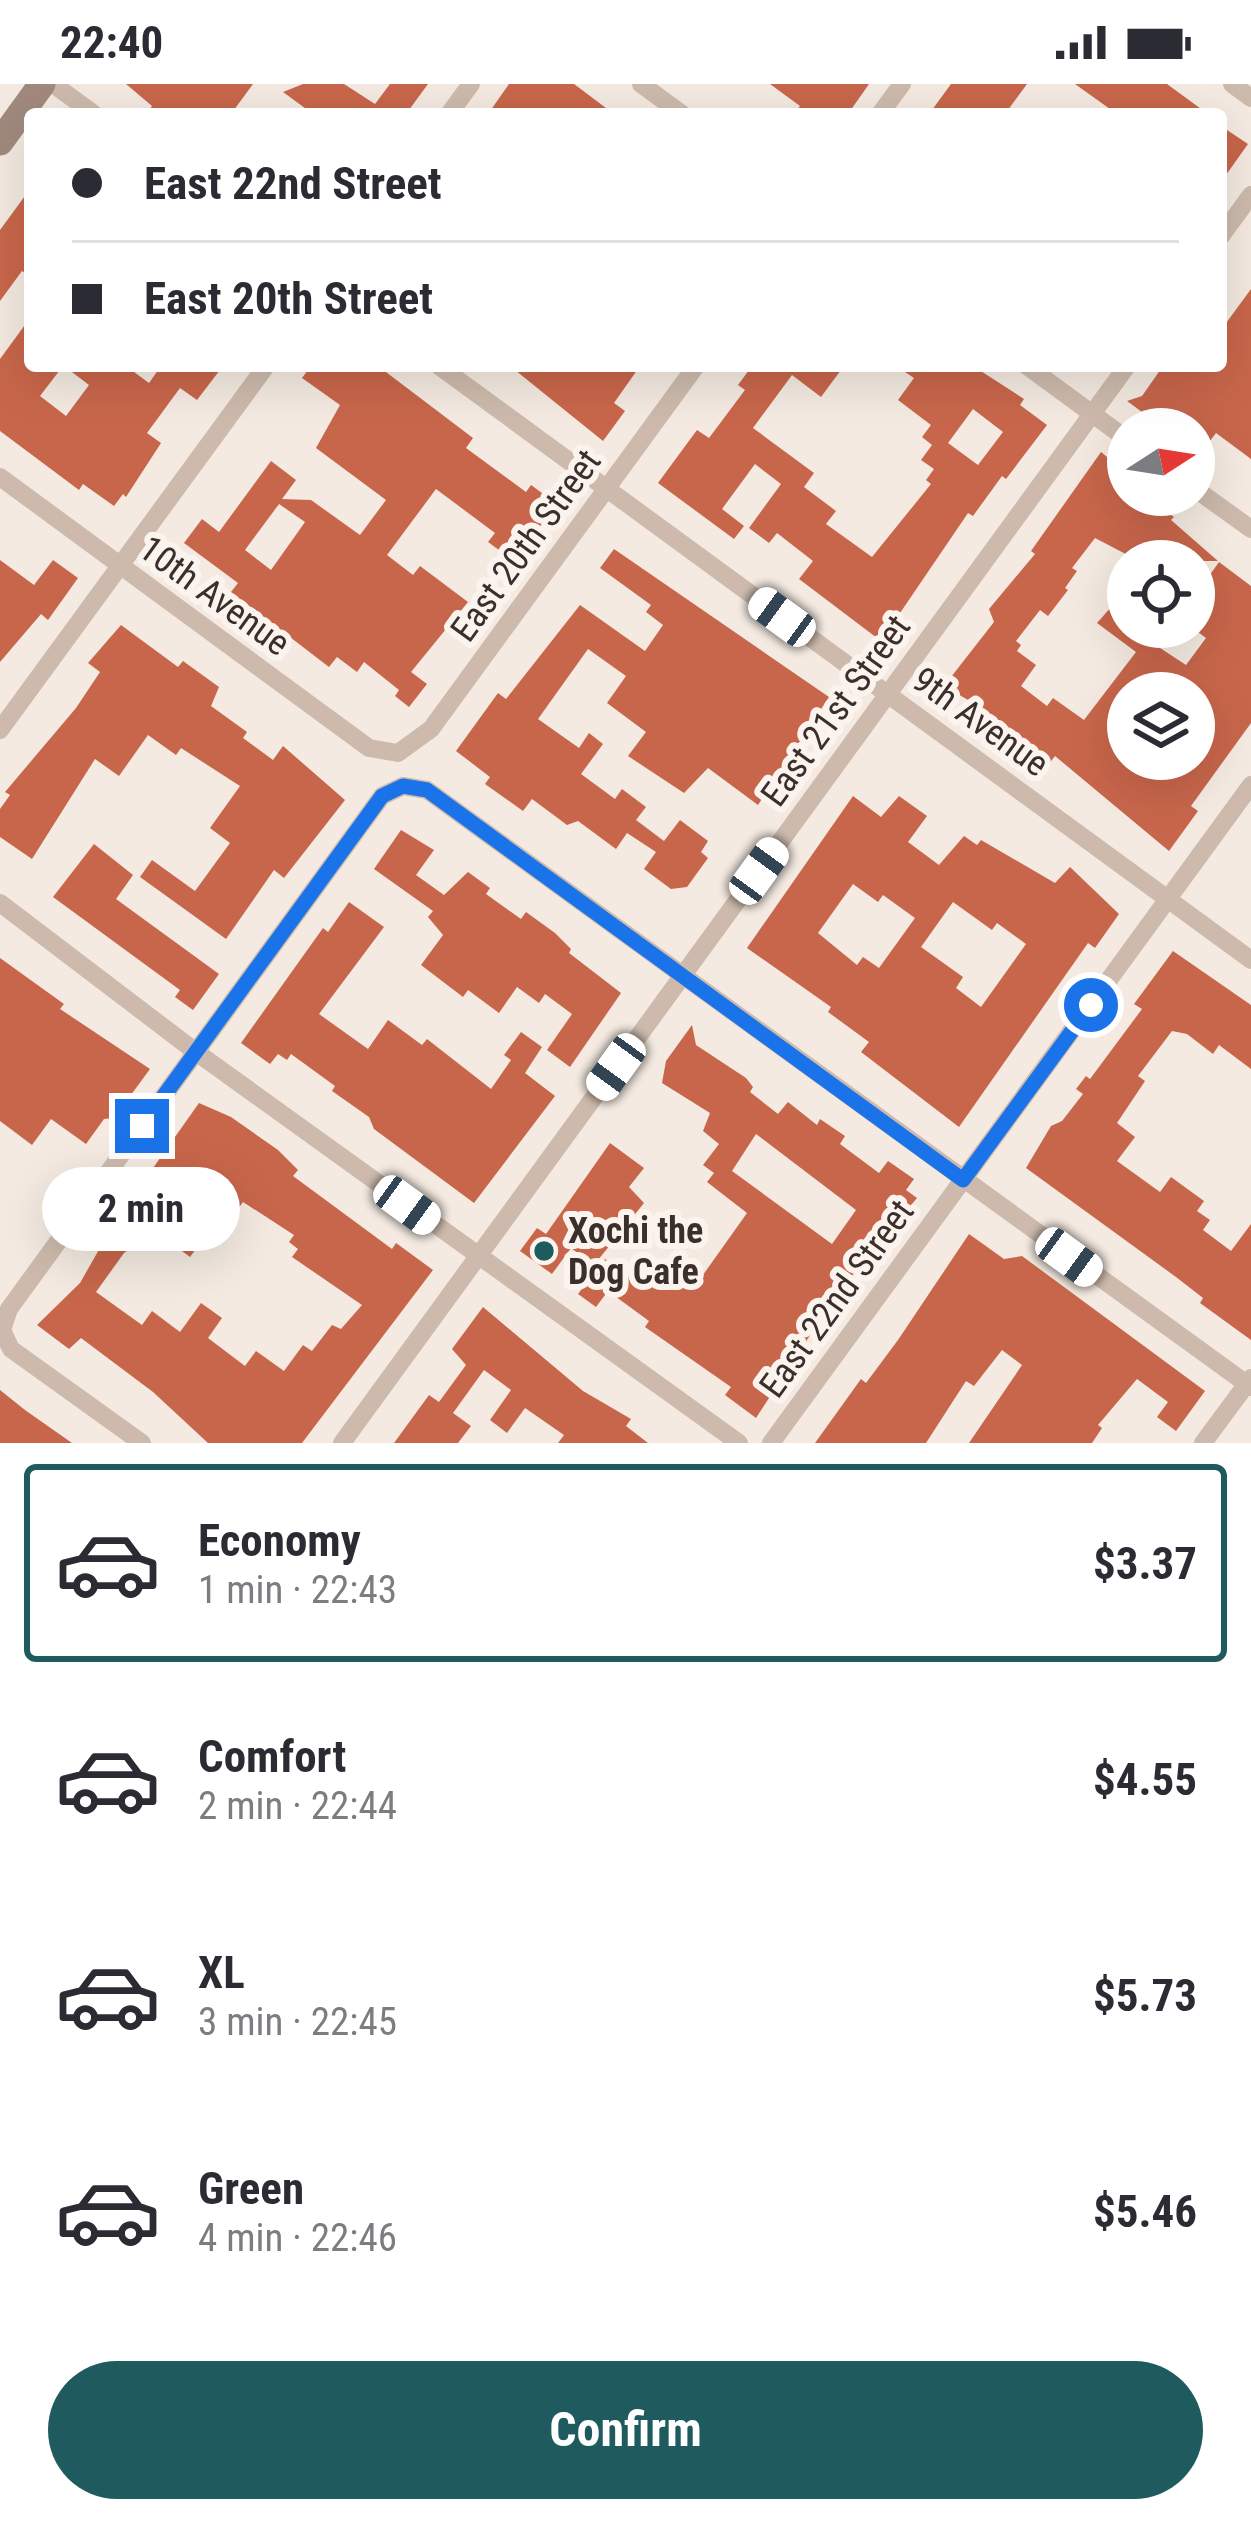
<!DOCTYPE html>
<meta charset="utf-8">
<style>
:root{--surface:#fff;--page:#f2f2f3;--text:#2b2b33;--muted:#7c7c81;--line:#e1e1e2;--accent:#1f5b5e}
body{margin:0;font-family:"Roboto Condensed",sans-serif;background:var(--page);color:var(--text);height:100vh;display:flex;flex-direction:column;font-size:45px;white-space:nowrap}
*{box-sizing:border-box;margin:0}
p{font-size:39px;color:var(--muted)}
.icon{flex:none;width:66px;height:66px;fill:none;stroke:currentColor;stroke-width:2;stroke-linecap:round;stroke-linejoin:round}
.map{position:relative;height:1359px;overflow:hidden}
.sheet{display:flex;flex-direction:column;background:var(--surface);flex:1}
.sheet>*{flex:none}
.banner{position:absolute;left:24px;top:24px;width:1203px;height:264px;border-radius:12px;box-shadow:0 12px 48px #0002;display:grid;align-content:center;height:264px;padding:0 48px;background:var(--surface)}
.needle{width:78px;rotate:78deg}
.fabs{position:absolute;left:1107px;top:324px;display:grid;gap:24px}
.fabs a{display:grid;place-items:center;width:108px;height:108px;border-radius:50%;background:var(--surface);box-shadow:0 12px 48px #0002;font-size:60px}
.end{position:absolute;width:54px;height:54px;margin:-27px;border:15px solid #1a73e8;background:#fff;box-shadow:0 0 0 6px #fff}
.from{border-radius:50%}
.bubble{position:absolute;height:84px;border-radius:42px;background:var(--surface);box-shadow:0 12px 48px #0002;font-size:39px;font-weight:700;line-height:84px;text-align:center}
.car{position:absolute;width:36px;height:72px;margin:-36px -18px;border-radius:15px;box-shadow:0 0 9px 3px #0007;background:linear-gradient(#fff 24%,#345 0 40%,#fff 0 76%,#345 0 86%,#fff 0)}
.banner b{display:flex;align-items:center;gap:42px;height:114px;font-size:45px}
.banner b+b{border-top:3px solid var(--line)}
.banner i{width:30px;height:30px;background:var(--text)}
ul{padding:21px 0 0;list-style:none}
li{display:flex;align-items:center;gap:36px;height:198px;margin:0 24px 18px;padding:0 24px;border:6px solid transparent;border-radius:12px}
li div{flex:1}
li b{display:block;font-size:45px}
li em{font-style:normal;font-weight:700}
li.selected{border-color:var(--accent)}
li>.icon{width:108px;height:108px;stroke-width:1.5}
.primary-button{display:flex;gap:24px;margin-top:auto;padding:24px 48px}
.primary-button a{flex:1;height:138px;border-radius:72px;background:var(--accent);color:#fff;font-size:48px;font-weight:700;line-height:138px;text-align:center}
.status{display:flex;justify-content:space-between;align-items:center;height:84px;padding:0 60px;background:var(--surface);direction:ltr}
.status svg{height:33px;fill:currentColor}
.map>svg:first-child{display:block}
</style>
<div class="status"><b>22:40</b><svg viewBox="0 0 49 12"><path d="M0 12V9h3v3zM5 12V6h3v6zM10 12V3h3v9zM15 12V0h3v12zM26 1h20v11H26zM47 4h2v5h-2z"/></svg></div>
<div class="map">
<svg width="1251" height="1359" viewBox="0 0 1251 1359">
<rect width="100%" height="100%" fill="#f4eae1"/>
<!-- building -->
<path fill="#c8664b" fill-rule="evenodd" d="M126 0H253L231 30H146L152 22Z
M303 0H344L375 20 390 0H428L406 30H313L283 8Z
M509 0H574L614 30H488Z
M770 0H869L848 30H794L800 22Z
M951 0H1027L1005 30H929Z
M1075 0H1167L1208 30H1117Z
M1221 42 1248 60 1221 98Z
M30 105V192L22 187 0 217V146Z
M1251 205V375L1216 349 1194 378V345H1165L1127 317 1142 312 1163 282H1221V246Z
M30 234V282H63L40 312 66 332 89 301 64 282H126L149 299 161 282H223L197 316 180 304 147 349 161 359 126 413 123 410 114 422 83 400 79 406 0 347V275Z
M311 282H378L473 354 466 364 526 408 531 401 557 420 514 477 488 458 495 449 436 405 387 471 413 491 420 482 468 518 411 588 427 600 409 623 395 612 399 606 364 578 357 588 337 573 329 583 231 508 238 499 184 459 202 435 219 448 271 377 296 396 282 415 311 416 360 451 386 416 316 364 340 321 302 294ZM279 420 305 438 271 486 245 466Z
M510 282H640L614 319 625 327 603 357Z
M752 282H844L821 313 792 291 753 344 814 389 804 403 836 427 826 440 872 473 931 400 926 396 934 385 921 376 932 361 922 353 931 341 898 316 914 294 896 282H973L1024 315 1020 321 1047 341 1006 395 1002 392 973 432 968 429 881 557 799 495 813 477 777 449 769 459 749 444 781 400 755 380 722 425 744 442 734 455 658 399 697 346 709 354 745 306 738 301ZM973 325 1003 348 978 381 948 359Z
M1101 368 1128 390V411H1143L1174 433 1171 436 1218 477H1139L1095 454 1072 484 1077 487 1065 504 1068 506 1048 532 1040 526 1016 557 1021 561 1017 567 1036 581 1021 602 1047 622 1053 614 1084 636 1136 568 1097 539 1128 504V543L1186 581 1206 554 1194 545V513L1219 478 1251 502V639L1191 722 1198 727 1169 767 1055 672 1048 681 982 634 987 627 944 602 994 538 989 525 1035 470 1031 467ZM1128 609H1194V675H1128L1109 657 1128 631Z
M614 465 829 613 758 721 708 684 684 709 628 672 646 648 607 619 626 592 588 565 538 635 579 664 589 649 603 660 581 690 615 715 622 705 646 723 636 736 664 757 680 736 708 757 701 768 708 774 687 803 671 805 644 785 656 768 627 749 616 765 578 737 567 741 532 715 523 727 485 700 490 693 456 667 498 609 506 615 580 521 645 567 663 541 646 528 651 521 600 484Z
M0 476 34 501 53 476 78 494 48 536 41 530 0 578Z
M121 541 178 583 183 577 219 603 211 622 247 648 243 654 273 676 283 662 345 716 284 794 274 786 226 855 140 793 152 776 195 807 230 759 210 744 240 702 181 664 176 671 148 651 119 692 95 675 32 775 0 753V725L10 711 5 708 76 624 100 588 88 579Z
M853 712 881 733 899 712 927 732 908 758 939 781 964 752 977 761 981 756 1055 799 1070 783 1119 830 1095 864 1088 859 959 1043 861 968 869 958 828 928 831 923 747 864ZM853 800 878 818 883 811 915 834 879 884 863 873 857 881 818 849ZM953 818 992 846 997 839 1026 860 981 923 956 904 963 893 921 863Z
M401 746 434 766 416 791 444 811 468 788 490 804 486 810 521 835 526 828 555 849 571 865 569 869 621 909 570 983 547 966 572 930 545 910 539 919 517 903 499 929 468 906 463 913 421 881 443 851 428 833 433 827 374 785Z
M94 760 133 791 116 815 219 890 193 926 175 913 180 906 53 813Z
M349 818 384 843 319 930 368 965 388 936 422 961 427 955 491 1005 511 976 504 971 521 948 542 963 525 989 555 1012 474 1119 374 1045 369 1033 332 1007 335 1002 291 970 287 976 278 970 270 980 241 959 323 844 328 848Z
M1173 867 1251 921V985L1219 961 1213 970 1187 950 1172 947 1138 992 1145 997 1117 1039 1135 1053 1117 1077 1160 1108 1171 1093 1204 1117 1197 1127 1210 1136 1203 1146 1231 1167 1251 1140V1256L1200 1219 1203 1214 1176 1193 1026 1084 1051 1042 1062 1037 1083 1010 1076 1005 1086 992 1090 995 1142 925 1134 920Z
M0 874 64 920 60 925 150 985 114 1034 104 1035 86 1060 51 1035 32 1061 0 1037Z
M692 941 696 961 746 994 753 1003 750 1008 778 1030 788 1018 817 1041 820 1035 845 1052 840 1060 879 1089 888 1077 914 1095 906 1106 917 1114 839 1207 756 1334 725 1311 731 1303 645 1243 649 1237 608 1207 596 1223 578 1210 605 1175 629 1192 640 1176 675 1202 680 1195 693 1205 747 1129 707 1098 714 1089 703 1081 719 1060 703 1047 710 1029 662 999 666 977ZM756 1050 856 1126 832 1160 732 1087Z
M199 1019 231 1033 278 1066 298 1086 293 1092 392 1165 396 1159 433 1186 302 1359H208L153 1308 81 1254 69 1265 37 1241 80 1199 121 1127 130 1134 161 1090 153 1084ZM243 1118 294 1151 289 1158 298 1165 292 1173 362 1221 341 1245 332 1241 312 1267 303 1261 284 1287 256 1267 245 1282 208 1254 222 1234 201 1219 180 1248 152 1227 142 1241 96 1208 124 1169 135 1161 142 1166 155 1147 190 1173 216 1138 224 1144Z
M610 1059 644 1084 629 1103 644 1119 594 1181 571 1164 552 1190 520 1167 537 1144 546 1150Z
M969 1150 1004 1175 1022 1172 1205 1307 1176 1347 1157 1333 1168 1318 1137 1295 1098 1341 1102 1344 1092 1359H969L1022 1281 1002 1266 974 1302 966 1297 926 1359H815L861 1295 866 1299 898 1256Z
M483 1223 583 1307 631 1335 626 1342 648 1359H558L564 1351 525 1324 507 1349 490 1336 511 1306 484 1286 453 1329 471 1342 458 1359H394L429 1311 439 1318 466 1281 452 1265Z
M0 1306 25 1326 72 1359H0Z"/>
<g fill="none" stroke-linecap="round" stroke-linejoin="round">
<!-- street -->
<path stroke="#cdbaac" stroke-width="18" d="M53 0 94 30
M641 0 682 30
M1232 0 1251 14
M449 30 471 0
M880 30 902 0
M1221 152 1251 111
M439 282 1251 876
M1027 282 1128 356
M0 393 369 664 398 669 431 645 696 282
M1194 404 1251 445
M0 646 266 282
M0 819 196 968 739 1359
M142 1359 11 1265 2 1246 9 1225 382 712 403 702 427 706 1251 1303
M342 1359 1127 282
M771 1359 1251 701
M1203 1359 1251 1294"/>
<!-- secondary -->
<path stroke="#a1897d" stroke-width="27" d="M0 58 42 0"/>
</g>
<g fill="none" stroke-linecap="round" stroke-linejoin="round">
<!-- route -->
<path stroke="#1a73e8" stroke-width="15" d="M142 1042 382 712 403 702 427 706 963 1096 1091 921"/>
</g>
<!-- markers -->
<circle fill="#1f5b5e" stroke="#fbf4ee" stroke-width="4.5" cx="544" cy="1167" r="12"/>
<g text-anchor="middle" stroke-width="12" stroke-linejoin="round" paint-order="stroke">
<!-- street labels -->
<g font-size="36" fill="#3b2f2b" stroke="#fbf4ee">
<text transform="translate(525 461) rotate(-54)" y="13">East 20th Street</text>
<text transform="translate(215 511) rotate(36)" y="13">10th Avenue</text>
<text transform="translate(835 626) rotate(-54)" y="13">East 21st Street</text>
<text transform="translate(981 637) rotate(36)" y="13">9th Avenue</text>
<text transform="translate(836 1214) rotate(-54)" y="13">East 22nd Street</text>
</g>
<!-- poi labels -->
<g font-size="36" font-weight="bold" fill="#3b2f2b" stroke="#fbf4ee" text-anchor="start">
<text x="568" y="1159">Xochi the<tspan x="568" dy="41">Dog Cafe</tspan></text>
</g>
</g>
</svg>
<div class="fabs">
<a><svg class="needle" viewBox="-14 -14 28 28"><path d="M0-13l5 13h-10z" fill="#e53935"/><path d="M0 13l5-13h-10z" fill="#7c7c81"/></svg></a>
<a><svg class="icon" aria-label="locate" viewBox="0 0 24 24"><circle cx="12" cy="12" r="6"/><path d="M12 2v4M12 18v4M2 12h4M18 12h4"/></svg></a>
<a><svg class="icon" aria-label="layers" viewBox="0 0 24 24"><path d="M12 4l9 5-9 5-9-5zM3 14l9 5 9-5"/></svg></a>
</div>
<i class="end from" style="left:1091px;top:921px"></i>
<i class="end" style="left:142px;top:1042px"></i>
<div class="bubble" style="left:42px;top:1083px;width:198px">2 min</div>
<i class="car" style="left:782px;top:533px;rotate:306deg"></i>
<i class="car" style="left:759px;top:787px;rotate:36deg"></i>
<i class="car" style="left:616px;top:983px;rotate:216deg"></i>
<i class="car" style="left:407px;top:1121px;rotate:126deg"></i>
<i class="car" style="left:1069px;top:1173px;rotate:126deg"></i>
<div class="banner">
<b><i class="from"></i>East 22nd Street</b>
<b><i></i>East 20th Street</b>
</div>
</div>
<section class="sheet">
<ul>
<li class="selected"><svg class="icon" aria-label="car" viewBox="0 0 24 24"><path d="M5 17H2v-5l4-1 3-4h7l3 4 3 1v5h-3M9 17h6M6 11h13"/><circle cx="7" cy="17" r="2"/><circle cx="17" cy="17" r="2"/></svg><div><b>Economy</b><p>1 min · 22:43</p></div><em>$3.37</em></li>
<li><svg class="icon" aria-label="car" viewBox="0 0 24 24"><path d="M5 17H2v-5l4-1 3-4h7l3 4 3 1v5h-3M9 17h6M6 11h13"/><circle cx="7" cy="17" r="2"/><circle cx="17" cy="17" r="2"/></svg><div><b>Comfort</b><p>2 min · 22:44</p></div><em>$4.55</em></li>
<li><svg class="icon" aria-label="car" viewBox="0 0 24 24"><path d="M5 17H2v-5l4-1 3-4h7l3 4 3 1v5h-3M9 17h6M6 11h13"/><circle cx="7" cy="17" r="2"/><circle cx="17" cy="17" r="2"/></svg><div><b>XL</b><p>3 min · 22:45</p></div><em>$5.73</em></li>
<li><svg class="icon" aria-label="car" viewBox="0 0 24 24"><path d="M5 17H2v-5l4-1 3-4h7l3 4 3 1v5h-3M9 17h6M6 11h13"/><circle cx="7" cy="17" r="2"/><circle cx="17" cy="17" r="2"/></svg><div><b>Green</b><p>4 min · 22:46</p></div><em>$5.46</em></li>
</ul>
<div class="primary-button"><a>Confirm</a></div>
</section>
